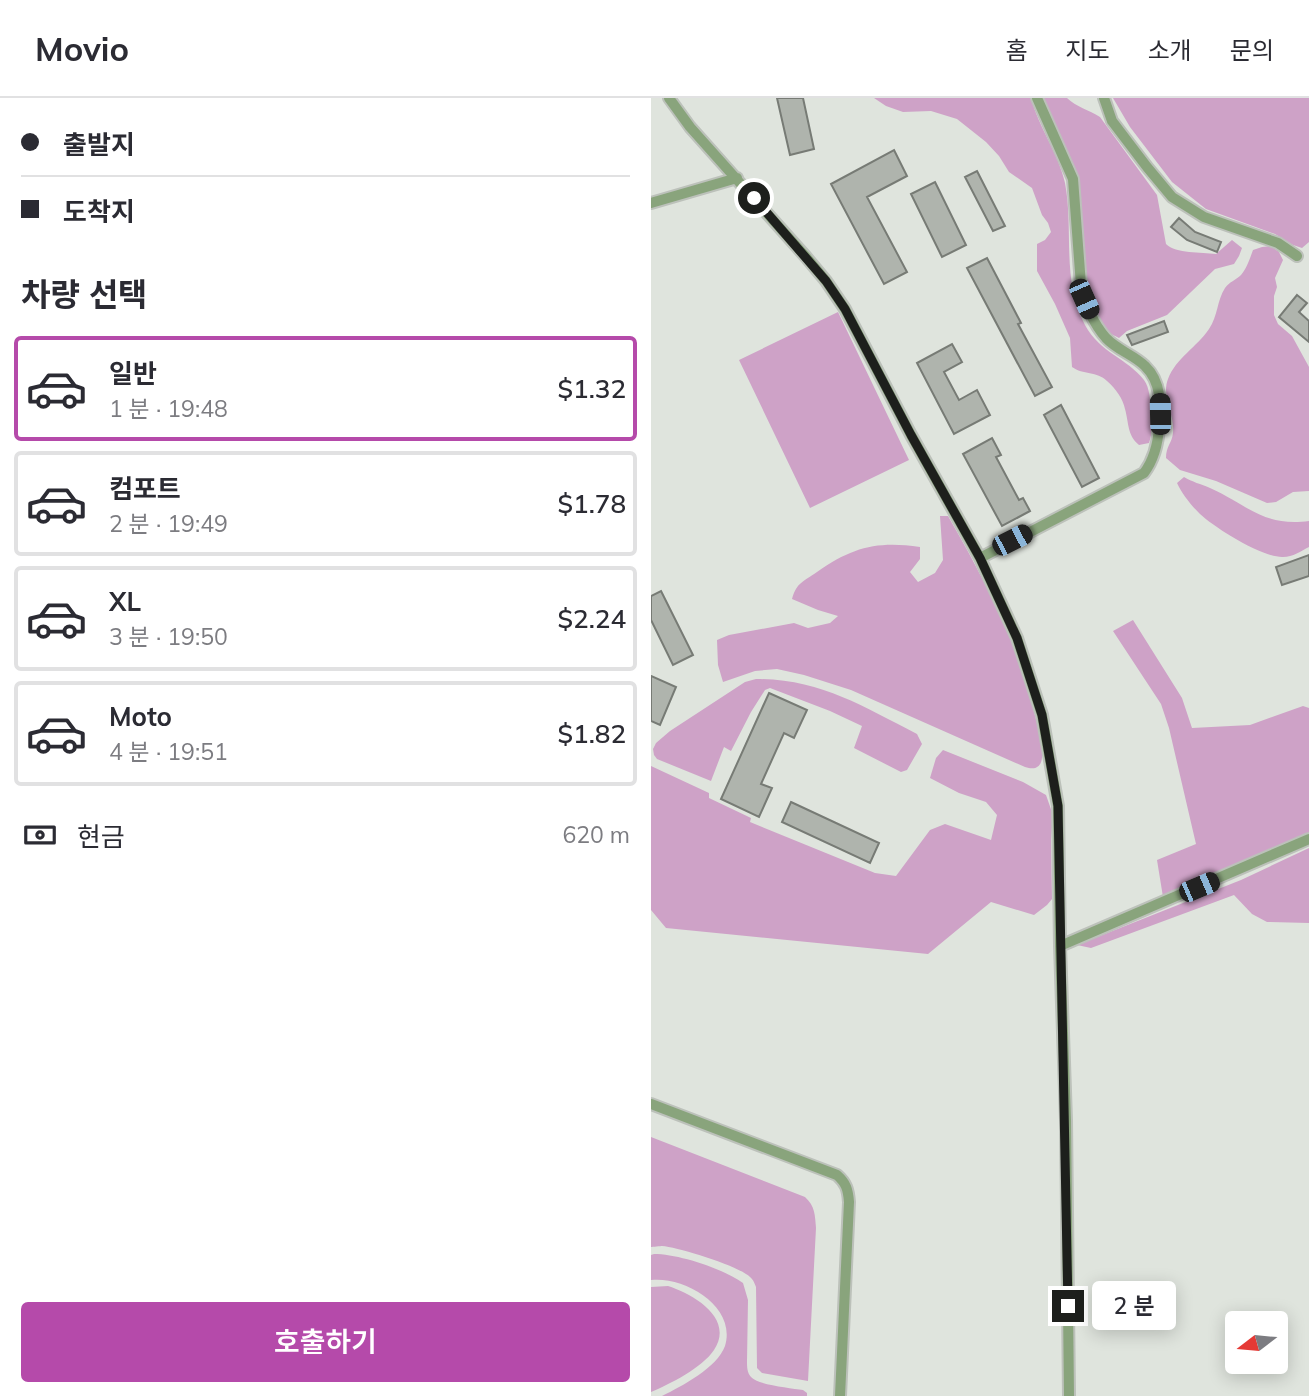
<!DOCTYPE html>
<html lang="ko">
<meta charset="utf-8">
<style>
:root{--surface:#fff;--page:#f2f2f3;--text:#2b2b33;--muted:#7c7c81;--line:#e1e1e2;--accent:#b54aaa}
body{margin:0;font-family:Mulish,"Noto Sans KR",sans-serif;background:var(--page);color:var(--text);height:100vh;display:flex;flex-direction:column;font-size:26px;white-space:nowrap}
*{box-sizing:border-box;margin:0}
p{font-size:23px;color:var(--muted)}
.icon{flex:none;width:38px;height:38px;fill:none;stroke:currentColor;stroke-width:2;stroke-linecap:round;stroke-linejoin:round}
.map{position:relative;flex:1;overflow:hidden}
.panel{display:flex;flex-direction:column;background:var(--surface);width:651px}
.panel>*{flex:none}
.hud{display:grid;align-content:center;height:154px;padding:0 21px;background:var(--surface)}
.needle{width:46px;rotate:254deg}
.buttons{position:absolute;left:574px;top:1213px;display:grid;gap:14px}
.buttons a{display:grid;place-items:center;width:63px;height:63px;border-radius:7px;background:var(--surface);box-shadow:0 4px 18px #0003;font-size:35px}
.end{position:absolute;width:32px;height:32px;margin:-16px;border:9px solid #1d1f1c;background:#fff;box-shadow:0 0 0 4px #fff}
.from{border-radius:50%}
.bubble{position:absolute;height:49px;border-radius:7px;background:var(--surface);box-shadow:0 4px 18px #0003;font-size:23px;font-weight:600;line-height:49px;text-align:center}
.car{position:absolute;width:21px;height:42px;margin:-21px -10px;border-radius:9px;box-shadow:0 0 5px 2px #0007;background:linear-gradient(#222 24%,#8ab4d8 0 40%,#222 0 76%,#8ab4d8 0 86%,#222 0)}
.hud b{display:flex;align-items:center;gap:24px;height:66px;font-size:26px}
.hud b+b{border-top:2px solid var(--line)}
.hud i{width:18px;height:18px;background:var(--text)}
ul{padding:0;list-style:none}
li{display:flex;align-items:center;gap:21px;height:105px;margin:0 14px 10px;padding:0 7px;border:4px solid var(--line);border-radius:7px}
li div{flex:1}
li b{display:block;font-size:26px}
li em{font-style:normal;font-weight:600}
li.on{border-color:var(--accent)}
li>.icon{width:63px;height:63px;stroke-width:1.5}
h2{padding:0 21px;font-size:32px;line-height:84px}
.pay{display:flex;align-items:center;gap:18px;height:77px;padding:0 21px;font-size:26px}
.pay p{margin-inline-start:auto}
.action{display:flex;gap:14px;margin-top:auto;padding:14px 21px}
.action a{flex:1;height:80px;border-radius:7px;background:var(--accent);color:#fff;font-size:28px;font-weight:600;line-height:80px;text-align:center}
header{display:flex;align-items:center;gap:42px;box-sizing:border-box;height:98px;padding:0 35px;background:var(--surface);border-bottom:2px solid var(--line)}
header strong{font-size:33px}
nav{display:flex;gap:38px;margin-inline-start:auto;font-size:24px}
main{display:flex;flex:1;min-height:0}
.map>svg:first-child{display:block}
</style>
<header>
<strong>Movio</strong>
<nav><a>홈</a><a>지도</a><a>소개</a><a>문의</a></nav>
</header>
<main>
<section class="panel">
<div class="hud">
<b><i class="from"></i>출발지</b>
<b><i></i>도착지</b>
</div>
<h2>차량 선택</h2>
<ul>
<li class="on"><svg class="icon" aria-label="car" viewBox="0 0 24 24"><path d="M5 17H2v-5l4-1 3-4h7l3 4 3 1v5h-3M9 17h6M6 11h13"/><circle cx="7" cy="17" r="2"/><circle cx="17" cy="17" r="2"/></svg><div><b>일반</b><p>1 분 · 19:48</p></div><em>$1.32</em></li>
<li><svg class="icon" aria-label="car" viewBox="0 0 24 24"><path d="M5 17H2v-5l4-1 3-4h7l3 4 3 1v5h-3M9 17h6M6 11h13"/><circle cx="7" cy="17" r="2"/><circle cx="17" cy="17" r="2"/></svg><div><b>컴포트</b><p>2 분 · 19:49</p></div><em>$1.78</em></li>
<li><svg class="icon" aria-label="car" viewBox="0 0 24 24"><path d="M5 17H2v-5l4-1 3-4h7l3 4 3 1v5h-3M9 17h6M6 11h13"/><circle cx="7" cy="17" r="2"/><circle cx="17" cy="17" r="2"/></svg><div><b>XL</b><p>3 분 · 19:50</p></div><em>$2.24</em></li>
<li><svg class="icon" aria-label="car" viewBox="0 0 24 24"><path d="M5 17H2v-5l4-1 3-4h7l3 4 3 1v5h-3M9 17h6M6 11h13"/><circle cx="7" cy="17" r="2"/><circle cx="17" cy="17" r="2"/></svg><div><b>Moto</b><p>4 분 · 19:51</p></div><em>$1.82</em></li>
</ul>
<div class="pay"><svg class="icon" aria-label="cash" viewBox="0 0 24 24"><path d="M3 7h18v10H3z"/><circle cx="12" cy="12" r="2"/></svg>현금<p>620 m</p></div>
<div class="action"><a>호출하기</a></div>
</section>
<div class="map">
<svg width="658" height="1298" viewBox="0 0 658 1298">
<rect width="100%" height="100%" fill="#dfe4dd"/>
<!-- green -->
<path fill="#cea2c7" d="M223 0H380C388 30 407 54 414 85 423 132 410 183 434 227 449 255 476 260 493 282 499 290 499 303 500 313 501 324 502 334 498 345L488 347C476 337 478 325 474 311 472 301 465 291 456 283 446 273 432 277 421 269L419 240 404 206 386 173V146L394 142 400 134 397 125 391 117 381 90 358 74 348 58 335 44 306 21 280 13 252 14 235 8Z
M391 0H416C425 9 438 12 449 19L506 97 515 146C525 156 550 154 565 156L581 142 591 150 588 158 583 166 564 171 516 217 476 233 468 240C465 238 461 237 458 235 444 224 437 199 434 182L426 77Z
M462 0H658V144L651 150 642 147 624 136 555 111 521 84 479 29Z
M620 148 628 154 632 162 624 180 626 189 623 198V217L627 226 641 238 658 269V393L642 394 625 404 616 405 565 383 529 372 515 360C515 348 521 345 522 335 524 316 510 299 517 281 525 260 546 249 558 231 567 218 566 202 574 190 578 184 585 182 590 177 596 170 599 160 602 152L611 149Z
M187 214 258 362 159 410 88 262Z
M533 379C541 384 550 386 559 390 597 407 612 429 658 423V449C650 453 642 459 632 459 612 460 564 430 549 416 540 407 531 396 526 385Z
M289 418H297C323 463 348 510 366 558 374 580 380 603 386 625 389 639 401 678 374 669L200 592 153 577 126 571 104 573 72 584 67 567 66 542 78 537 143 525 157 530 179 525 187 518 167 512 141 501C146 484 152 484 166 474 202 449 226 443 269 449V461L259 474 267 484 284 475 292 462Z
M482 522 531 600 541 630 599 627 652 608 658 610V736L512 799 506 762 545 746 518 630 510 606 462 533Z
M105 581C169 581 211 608 266 636L271 646 256 672 250 674 203 650 211 628 179 613 119 590 114 592 100 614 80 653 73 649 60 683 6 661 3 657 2 651 5 645 19 633 94 584Z
M292 652 372 684 395 697 402 717 400 741 401 801 396 807 383 817 340 804 277 856 15 830 0 812V668L58 695V700L100 720 99 724 224 775 245 778 279 732 294 726 340 742 346 717 335 704 308 695 279 680 285 660Z
M658 750V825L616 824 601 816 583 797 440 850 426 847 590 782Z
M0 1039 154 1099C164 1108 164 1117 165 1130L157 1283 111 1275 106 1270 105 1189C103 1184 103 1183 99 1179 88 1168 27 1149 11 1148 10 1148 1 1149 0 1149Z
M3 1156C28 1156 73 1171 92 1185L97 1202 96 1263C96 1268 96 1275 100 1279 107 1287 140 1290 152 1292L156 1295V1298H11C31 1288 66 1270 74 1248 86 1208 33 1178 0 1182V1157Z
M17 1188C42 1196 84 1220 63 1252 51 1270 19 1286 0 1294V1189Z"/>
<!-- building -->
<path fill="#afb4ad" stroke="#777b75" stroke-width="2" d="M126 0H152L163 51 139 57Z
M243 52 256 78 216 99 256 174 233 186 180 86Z
M326 73 354 128 342 133 314 79Z
M284 84 315 147 291 159 260 96Z
M528 120 544 134 570 144 566 154 536 142 520 129Z
M336 160 370 225 367 226 401 289 384 298 316 170Z
M646 197 656 205 648 214 658 223V244L628 219Z
M513 223 517 234 481 247 476 237Z
M301 246 311 264 293 274 308 302 326 292 339 317 303 336 266 265Z
M410 307 448 380 431 389 393 317Z
M341 340 350 357 345 359 368 402 372 400 379 413 351 428 312 356Z
M658 457V478L631 487 625 469Z
M10 493 42 557 22 567 0 522V498Z
M0 578 25 589 9 627 0 623Z
M118 595 156 612 143 640 133 635 110 686 121 690 108 719 70 701Z
M140 704 228 745 219 765 131 724Z"/>
<g fill="none" stroke-linecap="round" stroke-linejoin="round">
<defs>
<path id="minor" d="M18 0 39 29 155 159 175 183 194 211 260 337 329 460 366 540 391 617 407 708 409 848 415 1022 418 1298
M453 0 461 23 496 69 521 99 553 119 627 145 646 158
M0 105 86 80
M329 460 493 375C502 363 507 345 508 329 510 309 511 284 494 268 483 257 466 252 455 240 442 225 434 206 430 187L422 81 386 0
M409 848 658 741
M0 1006 186 1077C195 1085 197 1091 198 1104L189 1298"/>
</defs>
<!-- minor casing -->
<use href="#minor" stroke="#bcc1ba" stroke-width="14"/>
<!-- minor -->
<use href="#minor" stroke="#89a47c" stroke-width="10"/>
</g>
<g fill="none" stroke-linecap="round" stroke-linejoin="round">
<!-- route -->
<path stroke="#1d1f1c" stroke-width="9" d="M103 100 175 183 194 211 260 337 329 460 366 540 391 617 407 708 417 1208"/>
</g>
</svg>
<div class="buttons">
<a><svg class="needle" viewBox="-14 -14 28 28"><path d="M0-13l5 13h-10z" fill="#e53935"/><path d="M0 13l5-13h-10z" fill="#7c7c81"/></svg></a>
</div>
<i class="end from" style="left:103px;top:100px"></i>
<i class="end" style="left:417px;top:1208px"></i>
<div class="bubble" style="left:441px;top:1183px;width:84px">2 분</div>
<i class="car" style="left:433px;top:201px;rotate:156deg"></i>
<i class="car" style="left:509px;top:316px;rotate:359deg"></i>
<i class="car" style="left:361px;top:442px;rotate:63deg"></i>
<i class="car" style="left:548px;top:789px;rotate:67deg"></i>
</div>
</main>
